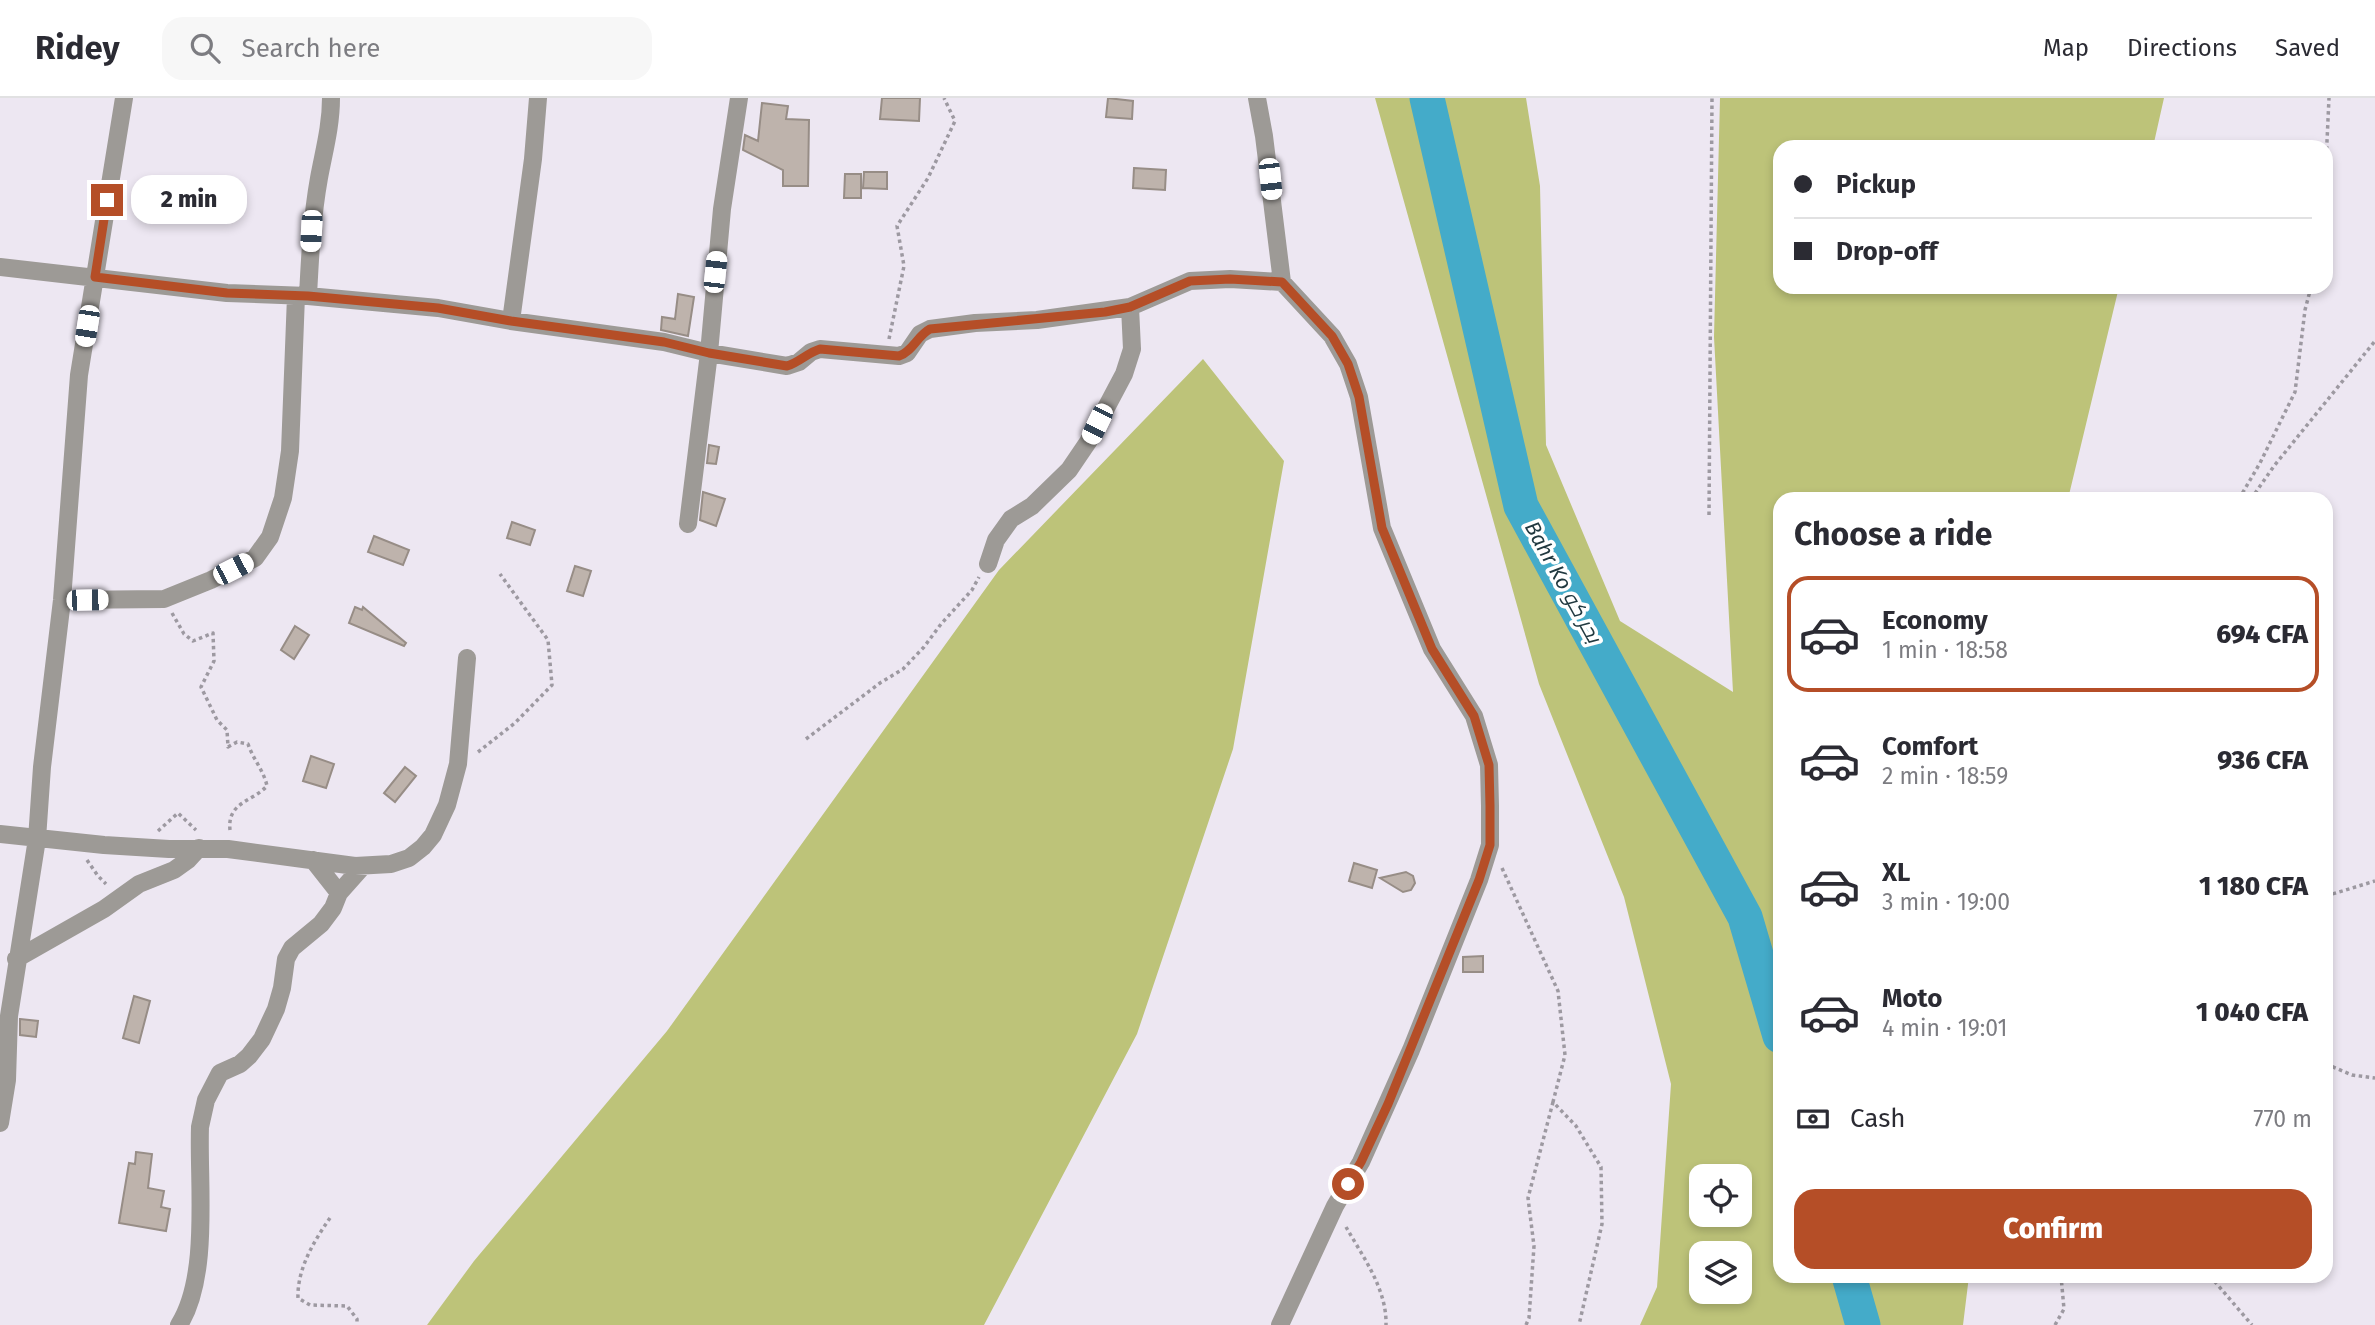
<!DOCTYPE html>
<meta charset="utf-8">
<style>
:root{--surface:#fff;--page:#f7f7f7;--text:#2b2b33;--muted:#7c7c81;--line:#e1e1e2;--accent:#b54e27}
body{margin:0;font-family:"Fira Sans",Cairo,sans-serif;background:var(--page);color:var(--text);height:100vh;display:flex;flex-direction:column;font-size:26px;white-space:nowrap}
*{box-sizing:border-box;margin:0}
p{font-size:23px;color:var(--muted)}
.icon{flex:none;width:38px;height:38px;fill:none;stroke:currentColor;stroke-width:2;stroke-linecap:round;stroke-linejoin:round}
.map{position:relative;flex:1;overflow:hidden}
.sheet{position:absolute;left:1773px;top:394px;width:560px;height:791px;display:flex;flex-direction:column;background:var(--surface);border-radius:21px;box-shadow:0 4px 10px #0003}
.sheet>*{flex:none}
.hud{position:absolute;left:1773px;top:42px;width:560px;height:154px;border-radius:21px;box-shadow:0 4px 10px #0003;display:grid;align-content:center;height:154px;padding:0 21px;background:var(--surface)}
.controls{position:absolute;left:1689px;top:1066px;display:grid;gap:14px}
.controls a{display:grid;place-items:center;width:63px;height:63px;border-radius:14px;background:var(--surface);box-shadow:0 4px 10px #0003;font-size:35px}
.end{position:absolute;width:32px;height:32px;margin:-16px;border:9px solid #b54e27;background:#fff;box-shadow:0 0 0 4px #fff}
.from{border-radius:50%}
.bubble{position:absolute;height:49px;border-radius:21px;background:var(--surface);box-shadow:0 4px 10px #0003;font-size:23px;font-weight:800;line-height:49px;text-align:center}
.car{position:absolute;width:21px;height:42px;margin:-21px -10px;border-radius:9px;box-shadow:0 0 5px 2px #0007;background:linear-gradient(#fff 24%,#345 0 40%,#fff 0 76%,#345 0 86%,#fff 0)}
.hud b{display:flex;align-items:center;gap:24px;height:66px;font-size:26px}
.hud b+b{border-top:2px solid var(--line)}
.hud i{width:18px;height:18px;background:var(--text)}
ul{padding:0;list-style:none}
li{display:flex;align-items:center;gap:21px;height:116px;margin:0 14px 10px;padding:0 7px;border:4px solid transparent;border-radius:21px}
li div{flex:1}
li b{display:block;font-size:26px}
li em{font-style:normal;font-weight:800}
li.current{border-color:var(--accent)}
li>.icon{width:63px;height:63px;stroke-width:1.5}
h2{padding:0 21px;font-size:32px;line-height:84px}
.pay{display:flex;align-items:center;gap:18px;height:77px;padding:0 21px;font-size:26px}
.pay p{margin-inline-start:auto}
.action{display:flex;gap:14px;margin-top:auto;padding:14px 21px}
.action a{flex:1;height:80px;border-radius:21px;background:var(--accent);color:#fff;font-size:28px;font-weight:800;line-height:80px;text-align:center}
header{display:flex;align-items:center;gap:42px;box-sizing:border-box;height:98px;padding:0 35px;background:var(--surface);border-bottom:2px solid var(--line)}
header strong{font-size:33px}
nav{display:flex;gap:38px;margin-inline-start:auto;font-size:24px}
.search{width:490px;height:63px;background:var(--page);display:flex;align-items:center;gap:18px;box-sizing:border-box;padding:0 24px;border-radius:21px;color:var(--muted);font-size:26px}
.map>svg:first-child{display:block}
</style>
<header>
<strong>Ridey</strong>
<div class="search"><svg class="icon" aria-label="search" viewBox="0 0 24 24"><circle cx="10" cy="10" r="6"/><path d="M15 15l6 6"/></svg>Search here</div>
<nav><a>Map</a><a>Directions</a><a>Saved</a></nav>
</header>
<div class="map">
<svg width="2375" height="1227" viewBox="0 0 2375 1227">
<rect width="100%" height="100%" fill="#ede7f2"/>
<!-- green -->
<path fill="#bdc379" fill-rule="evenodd" d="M1375 0H1526L1540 88 1546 347 1620 523 1733 594 1714 239 1720 0H2164L2153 49H1780V189H2119L2068 401H1780V1178H1969L1963 1227H1640L1657 1189 1671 986 1624 799 1539 586ZM1701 1078H1740V1116H1701ZM1701 1155H1740V1194H1701Z
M1203 261 1284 363 1233 651 1137 936 984 1227H427L474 1163 667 933 999 472Z"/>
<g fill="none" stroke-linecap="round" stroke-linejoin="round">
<!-- river -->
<path stroke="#44abc9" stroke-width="35" d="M1427 0 1521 408 1745 819 1780 938
M1849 1178 1863 1227"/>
</g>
<!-- building -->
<path fill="#beb3ac" stroke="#978d86" stroke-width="2" d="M882 0H920L919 23 880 21Z
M1108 0 1133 3 1132 21 1106 19Z
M762 5 788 8 786 21 809 22 808 88H783V72L743 52 745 37 758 43Z
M1134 70 1166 72 1165 92 1133 90Z
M864 74H887V91L863 90Z
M845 76H861V100H844Z
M678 196 694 199 688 238 661 232 662 219 675 221Z
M709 347 719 349 716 366 707 365Z
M703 394 725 401 716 428 700 422Z
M512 424 535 432 530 447 507 440Z
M374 438 409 452 403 467 368 454Z
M575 468 591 473 583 498 567 493Z
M355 509 362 512 363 509 406 545 404 548 349 525Z
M295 528 309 537 294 561 281 552Z
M311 658 334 666 326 690 303 683Z
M405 669 416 678 395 704 384 695Z
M1354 765 1377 772 1372 790 1349 783Z
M1406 774 1413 778 1415 785 1411 792 1403 794 1380 780Z
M1483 858V874H1463V859Z
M134 898 150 903 139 945 123 940Z
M20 921 38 923 36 939 20 937Z
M136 1054 152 1056 148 1090 164 1093 161 1109 170 1111 166 1133 119 1125 129 1065 135 1066Z"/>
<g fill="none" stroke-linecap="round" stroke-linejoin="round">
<!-- path -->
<path stroke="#9d99a1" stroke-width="3.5" stroke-dasharray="3.5 3.5" stroke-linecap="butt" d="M2326 128 2330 110 2326 65 2329 0
M889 241 904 168 897 128 928 80 955 23 944 0
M2239 401 2260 365 2295 294 2305 212 2311 189
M2251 401 2274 368 2375 243
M1709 417 1712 0
M172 515 184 536 193 543 213 535 214 563 201 589 217 622 227 632 228 649 237 644 248 646C253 661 264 673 267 688 252 704 227 704 230 732
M806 641 880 585 903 571 924 549 941 526 972 492 979 479
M478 654 515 625 552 587 548 542 500 476
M158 733 178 715 196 732
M87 762 98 778 106 786
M1502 770 1558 893 1565 957 1553 1004 1576 1028 1601 1069 1602 1126 1579 1227
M2326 798 2375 783
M2326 966 2352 977 2375 980
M330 1120C314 1143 297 1171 298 1200L310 1207 347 1208 357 1221V1227
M1346 1129C1363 1159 1387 1191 1386 1227
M2210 1178 2252 1227
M1526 1227 1529 1220 1534 1148 1528 1100 1553 1004
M2055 1227 2064 1211 2061 1178"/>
<!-- minor -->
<path stroke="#9d9a96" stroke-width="18" d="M1257 0 1264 38 1282 184 1332 238 1348 266 1359 299 1382 430 1432 551 1474 618 1489 667 1490 708V747L1479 782 1411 952 1361 1064 1335 1108 1280 1227
M0 169 227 195 308 198 438 210 511 223 664 244 709 255 787 268 799 264 811 254 820 251 899 258 907 255 920 236 930 231 975 225 1037 222 1130 209 1190 183 1230 181 1282 184
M308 198C310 158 312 119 319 80 324 53 331 28 331 0
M511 223 533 61 538 0
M688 426 709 255 722 111 739 0
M988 466 996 442 1011 421 1032 408 1069 372 1088 344 1124 276 1132 251 1130 209
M62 502 164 501 211 482 255 460 270 439 283 400 290 353 296 198
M0 736 104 747 169 751H228L355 768 391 766 409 760 423 749 433 737 447 707 458 666 467 560
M313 762 339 795
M16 861 104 811 139 786 174 772 188 762 199 750
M0 1025 7 982 9 918 37 741 42 669 62 502 79 277 124 0
M179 1227C210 1178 198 1086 200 1029L206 1002 220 975 240 966 249 958 262 941 276 911 282 890 286 861 292 850 321 826 333 810 339 795 363 768"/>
</g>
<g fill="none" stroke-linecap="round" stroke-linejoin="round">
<!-- route -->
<path stroke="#b54e27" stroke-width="9" d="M107 102 95 179 227 195 308 198 438 210 511 223 664 244 709 255 787 268C800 264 807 255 820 251L899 258C913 253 917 238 930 231L1105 214 1130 209 1190 183 1230 181 1282 184 1332 238 1348 266 1359 299 1382 430 1432 551 1474 618 1489 667 1490 708V747L1479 782 1388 1006 1361 1064 1348 1086"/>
</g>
<g text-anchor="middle" stroke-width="7" stroke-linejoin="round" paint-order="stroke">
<!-- water labels -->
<g font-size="21" font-style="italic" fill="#213940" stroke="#fff">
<text transform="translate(1563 484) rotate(61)" y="7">Bahr Ko بحر كو</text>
</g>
</g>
</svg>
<div class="controls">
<a><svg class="icon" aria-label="locate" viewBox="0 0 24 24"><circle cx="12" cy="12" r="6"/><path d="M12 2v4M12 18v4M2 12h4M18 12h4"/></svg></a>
<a><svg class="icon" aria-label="layers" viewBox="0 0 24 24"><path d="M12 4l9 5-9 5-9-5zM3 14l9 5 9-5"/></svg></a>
</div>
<i class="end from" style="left:1348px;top:1086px"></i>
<i class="end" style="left:107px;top:102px"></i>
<div class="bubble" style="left:131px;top:77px;width:116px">2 min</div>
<i class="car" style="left:1270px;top:81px;rotate:174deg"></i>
<i class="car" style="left:311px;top:133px;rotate:183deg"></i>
<i class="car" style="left:715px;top:174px;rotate:6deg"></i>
<i class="car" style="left:87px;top:228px;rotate:189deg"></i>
<i class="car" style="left:1097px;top:326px;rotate:206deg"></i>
<i class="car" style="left:233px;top:471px;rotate:63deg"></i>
<i class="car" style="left:87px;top:502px;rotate:89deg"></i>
<div class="hud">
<b><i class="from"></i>Pickup</b>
<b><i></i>Drop-off</b>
</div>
<section class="sheet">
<h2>Choose a ride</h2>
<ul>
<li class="current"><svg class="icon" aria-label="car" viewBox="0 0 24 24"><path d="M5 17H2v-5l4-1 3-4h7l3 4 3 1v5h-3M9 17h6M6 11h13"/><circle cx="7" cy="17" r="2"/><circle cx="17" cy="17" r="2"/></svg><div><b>Economy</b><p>1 min · 18:58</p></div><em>694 CFA</em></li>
<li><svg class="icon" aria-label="car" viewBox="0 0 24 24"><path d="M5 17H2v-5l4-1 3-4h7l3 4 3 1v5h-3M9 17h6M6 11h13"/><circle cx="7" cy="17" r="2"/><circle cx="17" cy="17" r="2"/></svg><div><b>Comfort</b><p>2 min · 18:59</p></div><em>936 CFA</em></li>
<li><svg class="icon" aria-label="car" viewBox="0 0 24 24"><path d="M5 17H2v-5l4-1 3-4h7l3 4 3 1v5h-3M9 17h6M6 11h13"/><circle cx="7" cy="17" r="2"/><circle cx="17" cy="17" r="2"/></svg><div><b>XL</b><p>3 min · 19:00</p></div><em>1 180 CFA</em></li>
<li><svg class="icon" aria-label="car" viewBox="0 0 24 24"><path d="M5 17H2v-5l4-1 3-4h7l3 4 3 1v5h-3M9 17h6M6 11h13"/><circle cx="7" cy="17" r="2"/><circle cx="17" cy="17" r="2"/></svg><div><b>Moto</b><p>4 min · 19:01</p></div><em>1 040 CFA</em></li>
</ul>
<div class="pay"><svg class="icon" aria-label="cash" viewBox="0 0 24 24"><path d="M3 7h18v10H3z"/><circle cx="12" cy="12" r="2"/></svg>Cash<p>770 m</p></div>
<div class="action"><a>Confirm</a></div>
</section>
</div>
